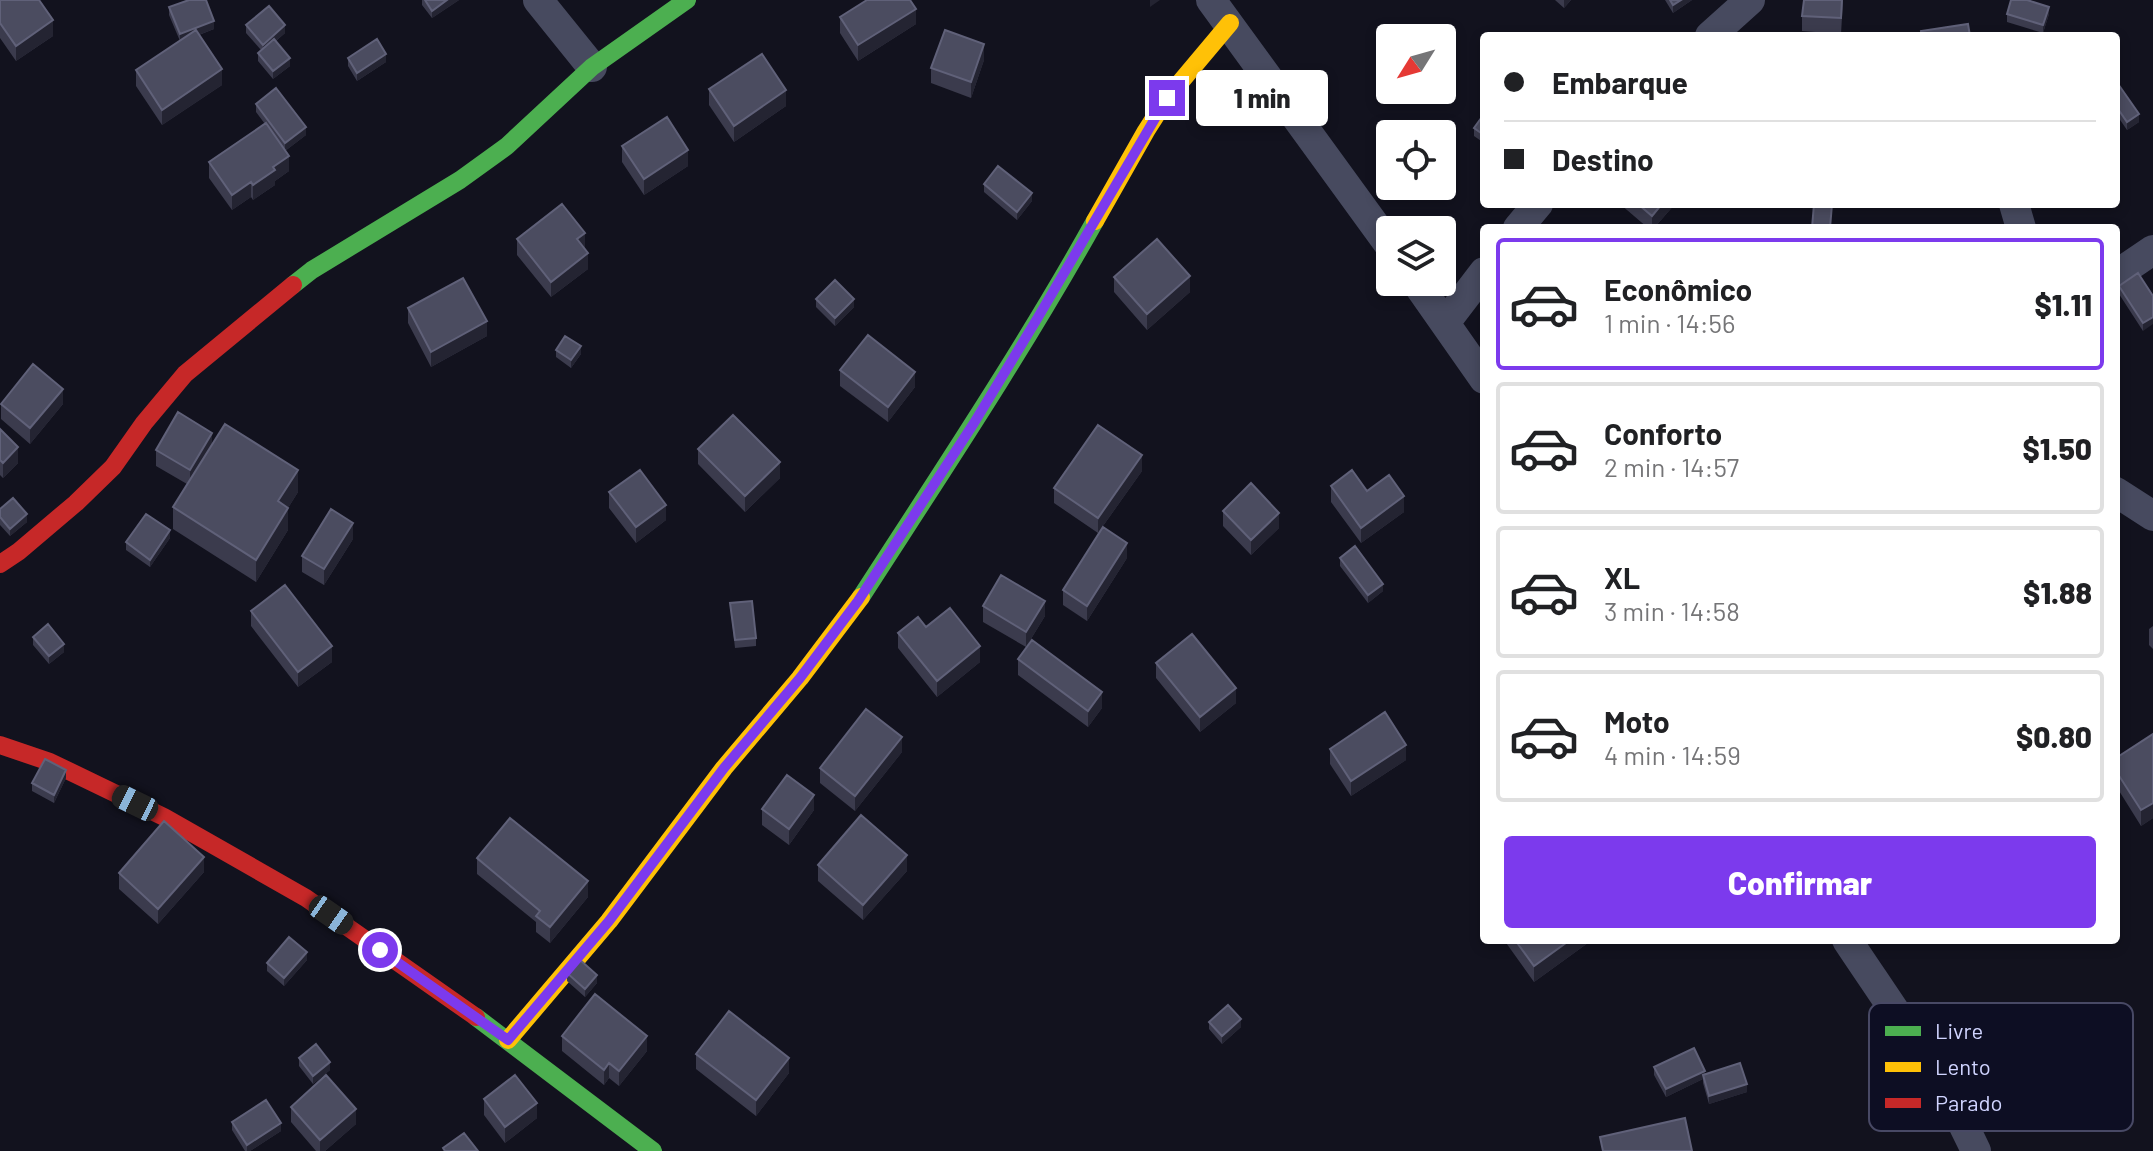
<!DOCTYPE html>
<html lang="pt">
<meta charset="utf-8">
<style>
:root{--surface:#fff;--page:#f6f6f6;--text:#202124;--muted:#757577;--line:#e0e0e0;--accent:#7c3aed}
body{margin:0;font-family:Barlow,sans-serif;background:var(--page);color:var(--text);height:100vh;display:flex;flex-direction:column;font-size:30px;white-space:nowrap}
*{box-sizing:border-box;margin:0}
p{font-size:26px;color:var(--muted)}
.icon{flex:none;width:44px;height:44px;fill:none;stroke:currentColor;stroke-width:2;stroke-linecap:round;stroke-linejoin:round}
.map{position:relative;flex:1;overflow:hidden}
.drawer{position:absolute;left:1480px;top:224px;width:640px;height:720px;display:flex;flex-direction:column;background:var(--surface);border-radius:8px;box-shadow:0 4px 12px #0003}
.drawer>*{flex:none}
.top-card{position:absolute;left:1480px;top:32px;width:640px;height:176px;border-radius:8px;box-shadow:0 4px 12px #0003;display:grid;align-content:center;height:176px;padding:0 24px;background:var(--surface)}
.needle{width:52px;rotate:233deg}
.buttons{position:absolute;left:1376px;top:24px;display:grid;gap:16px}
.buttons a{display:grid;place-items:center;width:80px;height:80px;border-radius:8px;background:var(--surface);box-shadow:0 4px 12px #0003;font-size:40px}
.end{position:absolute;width:36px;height:36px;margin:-18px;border:10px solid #7c3aed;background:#fff;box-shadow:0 0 0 4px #fff}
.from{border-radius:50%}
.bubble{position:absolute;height:56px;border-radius:8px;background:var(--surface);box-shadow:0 4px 12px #0003;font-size:26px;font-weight:800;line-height:56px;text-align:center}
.car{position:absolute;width:24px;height:48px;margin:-24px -12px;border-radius:10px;box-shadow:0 0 6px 2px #0007;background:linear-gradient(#222 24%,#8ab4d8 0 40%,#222 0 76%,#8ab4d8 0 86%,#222 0)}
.top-card b{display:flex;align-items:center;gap:28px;height:76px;font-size:30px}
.top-card b+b{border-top:2px solid var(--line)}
.top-card i{width:20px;height:20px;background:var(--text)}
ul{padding:14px 0 0;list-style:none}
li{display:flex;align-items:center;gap:24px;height:132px;margin:0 16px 12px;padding:0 8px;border:4px solid var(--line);border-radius:8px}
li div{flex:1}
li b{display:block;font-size:30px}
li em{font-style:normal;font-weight:800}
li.selected{border-color:var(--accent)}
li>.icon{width:72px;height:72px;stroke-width:1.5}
.primary-button{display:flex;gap:16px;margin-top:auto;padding:16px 24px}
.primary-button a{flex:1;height:92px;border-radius:8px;background:var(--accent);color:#fff;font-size:32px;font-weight:800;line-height:92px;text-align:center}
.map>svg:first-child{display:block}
</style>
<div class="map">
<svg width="2153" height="1151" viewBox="0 0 2153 1151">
<rect width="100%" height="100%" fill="#12121e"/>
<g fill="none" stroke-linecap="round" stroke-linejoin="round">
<!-- street -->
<path stroke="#474a5f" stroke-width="30" d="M538 0 592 67
M1211 0 1390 246
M1710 36 1750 0
M2014 204 2021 228
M1518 228 1538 204
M2116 275 2153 250
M1416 282 1484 379
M1445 323 1484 272
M2116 492 2153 516
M1847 940C1892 1008 1942 1076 1976 1151"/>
<!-- fast -->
<path stroke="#4caf50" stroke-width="18" d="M293 285 312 270 460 180 507 146 592 67 687 0
M861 597C941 473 1023 350 1095 221
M476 1017 653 1151"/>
<!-- slow -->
<path stroke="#ffc107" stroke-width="18" d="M1095 221 1146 131 1167 98 1230 23
M508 1040 609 921 724 768 800 678 861 597"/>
<!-- jam -->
<path stroke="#c62828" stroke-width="18" d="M0 564 18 552 76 503 113 467 144 423 185 374 293 285
M0 745 50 762 164 817 306 898 476 1017"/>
</g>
<!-- wall -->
<path fill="#3b3b4d" d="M0 0 53 36 16 61 0 38Z
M422 0H459L432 18 422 5Z
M1555 0H1571L1564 8Z
M1665 0H1692L1673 13Z
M1843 0 1841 34 1802 31V16Z
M169 7 214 29 199 35 222 85 162 125 136 86V70L180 41 169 15Z
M2007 14H2049L2043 33 2007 22Z
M840 17 916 24 858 61 840 33Z
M246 25 285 33 276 41 290 66 273 79 258 61V53L261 50 246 33Z
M348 58 386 62 357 81 348 66Z
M984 60 971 98 931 83V68Z
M2116 81 2139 122 2127 130 2116 114Z
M709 89 786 106 734 142 709 105Z
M256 104 306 135 285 151 289 171 275 181V185L253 200 251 197 232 210 209 178V162L265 124 256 112Z
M1484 114V143L1474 136V128Z
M622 146 688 166 644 195 622 162Z
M984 184 1032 201 1017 220 984 192Z
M1620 204H1675L1654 228H1648Z
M517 239 585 249 588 269 551 297 517 255Z
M1114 277 1190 292 1147 330 1114 292Z
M2119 286 2153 296 2143 331 2119 294Z
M816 299 854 307 835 326 816 307Z
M408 308 487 336 431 367 408 323Z
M556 350 581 354 571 368 556 357Z
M840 370 915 387 888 422 840 386Z
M1 404H63L30 444 1 419Z
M0 429 18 463 3 478 0 475Z
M212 443 298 492 288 508V530L256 582 173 529V507L187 484 156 466V450Z
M698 449 780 478 745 512 698 464Z
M1142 471 1098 533 1054 503V488Z
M1331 486 1367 491 1404 512 1361 543 1331 502Z
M609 492 666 520 636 543 609 508Z
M0 509 27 522 10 536 0 525Z
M1223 511 1279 528 1251 555 1223 526Z
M170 538 150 567 126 550V542Z
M353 539 324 585 302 572V556Z
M1127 558 1087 621 1063 605V590Z
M1340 558 1383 591 1368 603 1340 566Z
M730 603 756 638V646L735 648Z
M983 606 1045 616 1026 647 983 622Z
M251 611 332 662 298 687 251 626Z
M2153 626V649L2149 645V629Z
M926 627 980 662 937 697 898 648V633Z
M33 637 64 652 49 664 33 645Z
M1018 659 1102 708 1088 727 1018 675Z
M1156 663 1236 703 1200 732 1156 678Z
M2153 734V818L2141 826 2116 786V758Z
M1330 749 1406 760 1351 796 1330 764Z
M902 752 855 811 820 783V768Z
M66 778 54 803 32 791V783Z
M762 809 814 810 789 845 762 825Z
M477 858 588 897 550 943 536 932V922L477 874Z
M818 865 907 871 863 920 818 881Z
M204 872 158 924 119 889V873Z
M1504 940H1592L1534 982Z
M307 960 284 986 267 971V963Z
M567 973 597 983 585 997 567 981Z
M1209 1022 1241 1027 1222 1044 1209 1029Z
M562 1036 647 1051 619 1086 609 1078 604 1085 562 1051Z
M696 1054 789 1073 756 1116 696 1069Z
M299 1058 330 1070 313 1084 299 1066Z
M1654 1067 1705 1075 1747 1092 1709 1104 1703 1083V1079L1666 1097 1654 1075Z
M484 1099 537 1118 505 1143 484 1115Z
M291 1107 356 1124 325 1151H316L291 1122Z
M232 1122 281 1131 250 1151H245L232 1130Z"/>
<!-- shaded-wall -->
<path fill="#242432" d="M447 0H459L432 18V11Z
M1150 0H1160L1150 7Z
M1564 0H1571L1564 8Z
M1681 0H1692L1673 13V5Z
M2049 7V14L2043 33V25Z
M916 9V24L858 61V45Z
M53 20V36L16 61V46Z
M214 21V29L180 42V34Z
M285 25V33L263 52V45Z
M984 44V60L971 98V82Z
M386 54V62L357 81V73Z
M290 58V66L273 79V71Z
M222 69V85L162 125V110Z
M786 90V106L734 142V126Z
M2139 114V122L2127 130V122Z
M306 127V135L285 151V143Z
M688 150V166L644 195V179Z
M289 156V171L275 181V185L253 200V185L273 167Z
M251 182V197L232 210V195Z
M1032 193V201L1017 220V212Z
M1662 204H1675L1654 228H1652V216Z
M585 233V249L577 239Z
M588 253V269L551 297V282Z
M1190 276V292L1147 330V314Z
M854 299V307L835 326V318Z
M2153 317V324L2143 331V323Z
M487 321V336L431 367V352Z
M581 346V354L571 368V360Z
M915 372V387L888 422V407Z
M63 389V404L30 444V428Z
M212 433V448L190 486V470Z
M18 447V463L3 478V463Z
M1142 455V471L1098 533V518Z
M780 462V478L745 512V496Z
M298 470V492L288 508V530L256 582V560L278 501Z
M1404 496V512L1361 543V528Z
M666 505V520L636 543V527Z
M1279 513V528L1251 555V540Z
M27 514V522L10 536V529Z
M353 523V539L324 585V569Z
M170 530V538L150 567V560Z
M1127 543V558L1087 621V606Z
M1383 584V591L1368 603V595Z
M1045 601V616L1026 647V632Z
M64 644V652L49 664V656Z
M332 646V662L298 687V672Z
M980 646V662L937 697V681Z
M1236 688V703L1200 732V717Z
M1102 692V708L1088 727V711Z
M902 737V752L855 811V796Z
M1406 745V760L1351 796V781Z
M66 770V778L54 803V795Z
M814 795V810L789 845V829Z
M2153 803V818L2141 826V810Z
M907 855V871L863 920V905Z
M204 857V872L158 924V909Z
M588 881V897L550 943V927Z
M1570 940H1592L1534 982V966Z
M307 952V960L284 986V978Z
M597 975V983L585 997V989Z
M1241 1019V1027L1222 1044V1036Z
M647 1036V1051L619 1086V1071Z
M789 1058V1073L756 1116V1100Z
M330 1062V1070L313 1084V1076Z
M609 1063V1078L604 1085V1070Z
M1705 1071V1078L1703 1075V1079L1666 1097V1089Z
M1747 1084V1092L1709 1104V1096Z
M537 1103V1118L505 1143V1127Z
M356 1109V1124L325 1151H320V1140Z
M281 1123V1131L250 1151H247V1145Z"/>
<!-- building -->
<path fill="#4b4c60" stroke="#606179" stroke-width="2" d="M0 0H39L53 20 16 46 0 23Z
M189 0H206L214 21 180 34 169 7Z
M425 0H447L432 11Z
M867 0H910L916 9 858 45 840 17Z
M1670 0H1681L1673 5Z
M1804 0H1842L1841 18 1802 16Z
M2011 0H2027L2049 7 2043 25 2007 14Z
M269 6 285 25 263 45 246 25Z
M1968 24 1970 36H1922L1921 31Z
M196 30 222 69 162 110 136 70Z
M945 30 984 44 971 82 931 68Z
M274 39 290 58 273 71 258 53Z
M377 39 386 54 357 73 348 58Z
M762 54 786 90 734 126 709 89Z
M2116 81 2139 114 2127 122 2116 106Z
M276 88 306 127 285 143 256 104Z
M1484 114V135L1474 128Z
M667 117 688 150 644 179 622 146Z
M266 123 289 156 273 167 275 170 253 185 251 182 232 195 209 162Z
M998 166 1032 193 1017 212 984 184Z
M562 204 585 233 577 239 588 253 551 282 517 239Z
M1638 204H1662L1652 216Z
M1814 204H1832L1830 228H1812Z
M1157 239 1190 276 1147 314 1114 277Z
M2138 273 2153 296V317L2143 323 2119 286Z
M463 278 487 321 431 352 408 308Z
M835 280 854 299 835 318 816 299Z
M868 335 915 372 888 407 840 370Z
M565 336 581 346 571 360 556 350Z
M33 364 63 389 30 428 1 404Z
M178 412 212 433 190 470 156 450Z
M733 415 780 462 745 496 698 449Z
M225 424 298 470 278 501 288 508 256 560 173 507Z
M1098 425 1142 455 1098 518 1054 488Z
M0 429 18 447 3 463 0 460Z
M640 470 666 505 636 527 609 492Z
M1352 470 1367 491 1389 475 1404 496 1361 528 1331 486Z
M1251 483 1279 513 1251 540 1223 511Z
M13 498 27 514 10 529 0 517V509Z
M331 509 353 523 324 569 302 556Z
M146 514 170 530 150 560 126 542Z
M1103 527 1127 543 1087 606 1063 590Z
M1355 546 1383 584 1368 595 1340 558Z
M1001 575 1045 601 1026 632 983 606Z
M285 585 332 646 298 672 251 611Z
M752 601 756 638 735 640 730 603Z
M950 608 980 646 937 681 898 633 918 617 926 627Z
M48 624 64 644 49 656 33 637Z
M1192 634 1236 688 1200 717 1156 663Z
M1032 640 1102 692 1088 711 1018 659Z
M866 709 902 737 855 796 820 768Z
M1385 712 1406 745 1351 781 1330 749Z
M2153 734V803L2141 810 2116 771V758Z
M45 759 66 770 54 795 32 783Z
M787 775 814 795 789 829 762 809Z
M861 815 907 855 863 905 818 865Z
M510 818 588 881 550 927 536 916 540 911 477 858Z
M164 821 204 857 158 909 119 873Z
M289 937 307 952 284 978 267 963Z
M1515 940H1570L1534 966Z
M579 959 597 975 585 989 567 973Z
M595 994 647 1036 619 1071 609 1063 604 1070 562 1036Z
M1228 1005 1241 1019 1222 1036 1209 1022Z
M729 1011 789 1058 756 1100 696 1054Z
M316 1044 330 1062 313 1076 299 1058Z
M1694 1048 1705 1071 1666 1089 1654 1067Z
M1740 1063 1747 1084 1709 1096 1703 1075Z
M326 1075 356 1109 320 1140 291 1107Z
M515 1075 537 1103 505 1127 484 1099Z
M266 1100 281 1123 247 1145 232 1122Z
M1685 1118 1692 1151H1603L1600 1137Z
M464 1133 478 1151H445L443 1148Z"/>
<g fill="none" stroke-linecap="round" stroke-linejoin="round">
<!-- route -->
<path stroke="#7c3aed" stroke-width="10" d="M380 950 508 1040 609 921 724 768 800 678 858 601 974 423 1037 319 1167 98"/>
</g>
<!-- legend -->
<rect x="1869" y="1003" width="264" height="128" rx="12" fill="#0d0e23" stroke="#484965" stroke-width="2"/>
<rect x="1885" y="1026" width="36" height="10" fill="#4caf50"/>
<rect x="1885" y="1062" width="36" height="10" fill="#ffc107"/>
<rect x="1885" y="1098" width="36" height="10" fill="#c62828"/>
<g font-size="22" fill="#d0d4ff">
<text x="1935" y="1039">Livre</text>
<text x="1935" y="1075">Lento</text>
<text x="1935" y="1111">Parado</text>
</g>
</svg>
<div class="buttons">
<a><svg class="needle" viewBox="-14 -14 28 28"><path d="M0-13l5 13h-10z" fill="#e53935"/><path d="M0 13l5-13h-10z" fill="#757577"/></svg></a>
<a><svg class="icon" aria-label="locate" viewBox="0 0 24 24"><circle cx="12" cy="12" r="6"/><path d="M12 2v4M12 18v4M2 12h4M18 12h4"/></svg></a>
<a><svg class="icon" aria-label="layers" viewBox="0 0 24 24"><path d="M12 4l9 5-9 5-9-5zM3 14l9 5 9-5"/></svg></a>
</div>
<i class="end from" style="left:380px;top:950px"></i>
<i class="end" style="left:1167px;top:98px"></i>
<div class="bubble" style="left:1196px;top:70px;width:132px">1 min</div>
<i class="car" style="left:135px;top:803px;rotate:296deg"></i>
<i class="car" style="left:331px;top:915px;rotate:125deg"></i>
<div class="top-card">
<b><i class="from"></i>Embarque</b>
<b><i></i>Destino</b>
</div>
<section class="drawer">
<ul>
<li class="selected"><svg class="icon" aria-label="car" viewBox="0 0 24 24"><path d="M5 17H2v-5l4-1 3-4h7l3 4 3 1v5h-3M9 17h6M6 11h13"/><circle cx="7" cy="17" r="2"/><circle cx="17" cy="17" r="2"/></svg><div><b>Econômico</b><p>1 min · 14:56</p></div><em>$1.11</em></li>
<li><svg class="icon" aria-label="car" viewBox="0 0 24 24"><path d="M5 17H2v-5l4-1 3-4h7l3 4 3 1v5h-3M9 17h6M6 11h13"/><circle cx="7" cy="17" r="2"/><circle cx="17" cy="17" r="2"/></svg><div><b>Conforto</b><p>2 min · 14:57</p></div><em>$1.50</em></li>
<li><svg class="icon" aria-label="car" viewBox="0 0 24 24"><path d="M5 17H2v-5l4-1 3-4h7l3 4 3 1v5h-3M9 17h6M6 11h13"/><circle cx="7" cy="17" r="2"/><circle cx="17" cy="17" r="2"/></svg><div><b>XL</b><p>3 min · 14:58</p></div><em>$1.88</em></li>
<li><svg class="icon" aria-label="car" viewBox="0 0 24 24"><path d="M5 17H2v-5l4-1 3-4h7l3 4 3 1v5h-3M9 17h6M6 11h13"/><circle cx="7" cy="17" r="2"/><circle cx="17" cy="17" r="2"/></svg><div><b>Moto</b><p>4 min · 14:59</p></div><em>$0.80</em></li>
</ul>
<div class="primary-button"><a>Confirmar</a></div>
</section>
</div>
